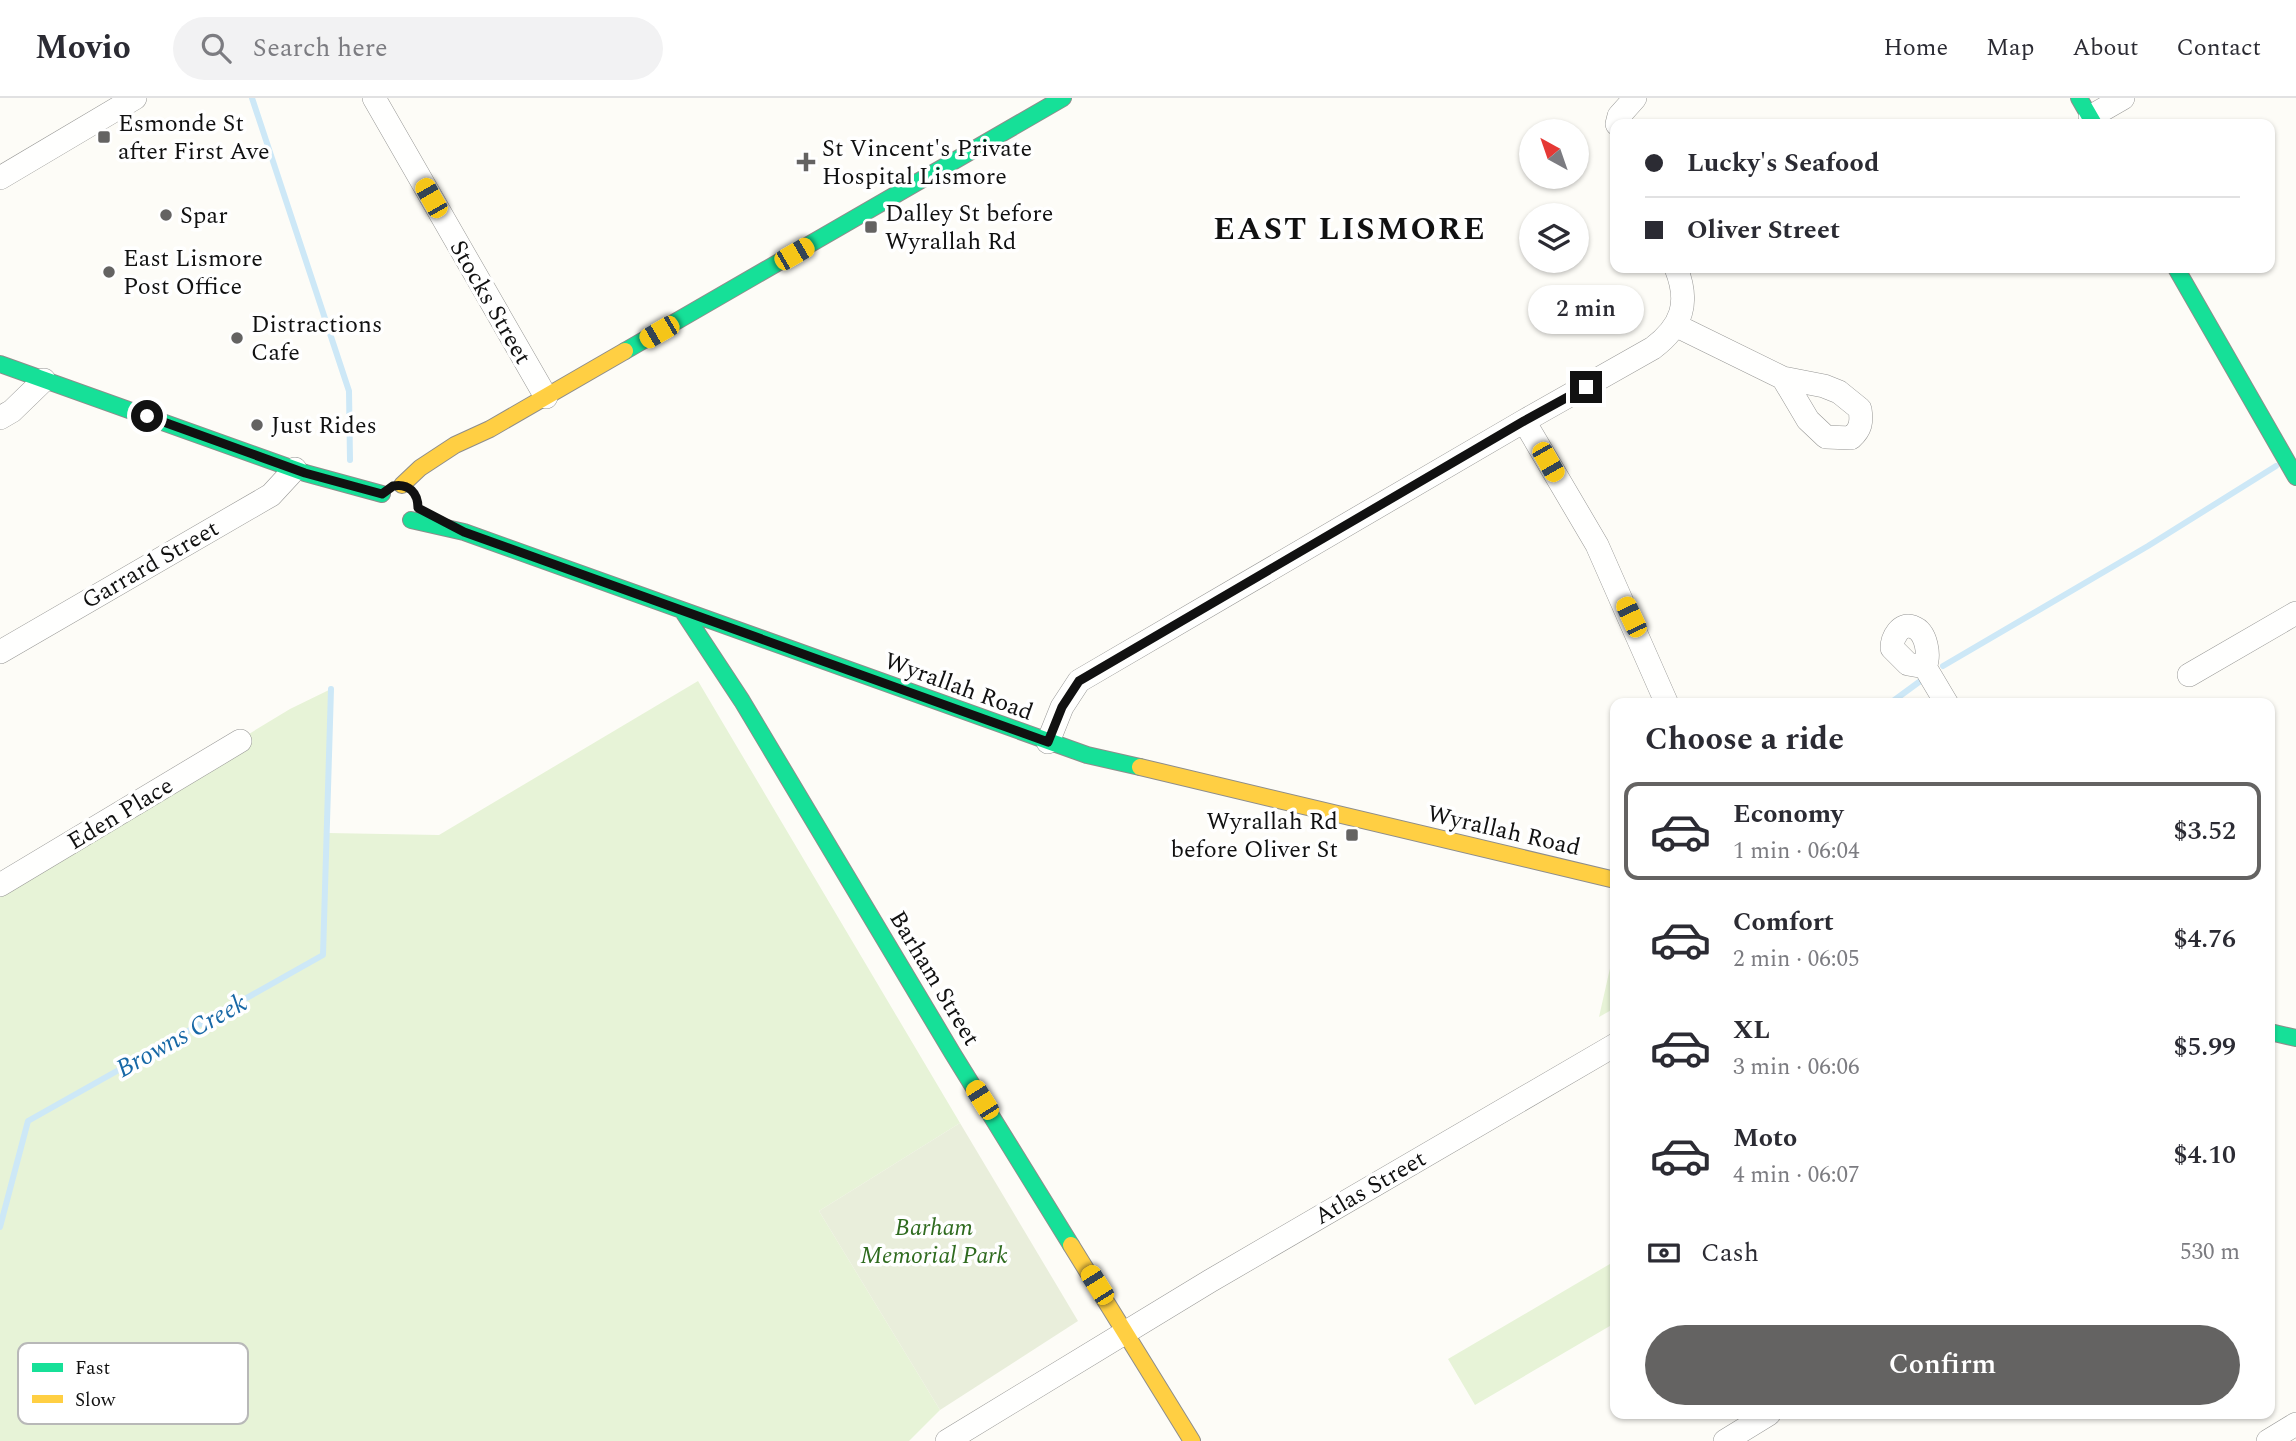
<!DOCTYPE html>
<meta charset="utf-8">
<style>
:root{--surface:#fff;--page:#f2f2f3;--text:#2b2b33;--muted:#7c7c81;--line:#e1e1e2;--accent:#646362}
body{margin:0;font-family:Spectral,serif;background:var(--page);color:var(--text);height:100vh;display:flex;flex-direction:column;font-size:26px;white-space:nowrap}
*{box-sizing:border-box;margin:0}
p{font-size:23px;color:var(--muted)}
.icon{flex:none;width:38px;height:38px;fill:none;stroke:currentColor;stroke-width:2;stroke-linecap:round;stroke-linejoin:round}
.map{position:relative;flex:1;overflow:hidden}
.drawer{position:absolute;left:1610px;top:600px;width:665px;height:721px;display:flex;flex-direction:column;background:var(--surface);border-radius:14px;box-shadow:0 2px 5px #0004}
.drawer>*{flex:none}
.banner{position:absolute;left:1610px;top:21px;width:665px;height:154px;border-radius:14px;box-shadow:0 2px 5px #0004;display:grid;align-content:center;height:154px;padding:0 35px;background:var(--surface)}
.needle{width:46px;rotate:320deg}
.fabs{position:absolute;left:1519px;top:21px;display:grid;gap:14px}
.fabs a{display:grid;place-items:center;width:70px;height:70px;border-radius:50%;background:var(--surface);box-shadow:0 2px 5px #0004;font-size:35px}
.end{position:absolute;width:32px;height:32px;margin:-16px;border:9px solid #111;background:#fff;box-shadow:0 0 0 4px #fff}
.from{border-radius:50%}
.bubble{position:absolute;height:49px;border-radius:24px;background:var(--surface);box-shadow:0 2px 5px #0004;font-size:23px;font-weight:600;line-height:49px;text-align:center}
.car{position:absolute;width:21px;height:42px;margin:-21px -10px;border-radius:9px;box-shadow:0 0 5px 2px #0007;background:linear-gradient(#f5c518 24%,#345 0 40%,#f5c518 0 76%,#345 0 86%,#f5c518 0)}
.banner b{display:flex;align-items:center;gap:24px;height:66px;font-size:26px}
.banner b+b{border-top:2px solid var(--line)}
.banner i{width:18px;height:18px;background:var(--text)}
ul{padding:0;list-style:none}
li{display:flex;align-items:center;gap:21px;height:98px;margin:0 14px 10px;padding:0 21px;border:4px solid transparent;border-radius:14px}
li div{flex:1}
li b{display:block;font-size:26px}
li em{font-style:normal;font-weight:600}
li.current{border-color:var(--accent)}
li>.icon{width:63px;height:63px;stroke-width:1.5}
h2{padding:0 35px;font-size:32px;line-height:84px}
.pay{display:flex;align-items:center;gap:18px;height:77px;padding:0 35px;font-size:26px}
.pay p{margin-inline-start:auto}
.button{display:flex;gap:14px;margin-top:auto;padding:14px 35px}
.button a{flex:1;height:80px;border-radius:42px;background:var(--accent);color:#fff;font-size:28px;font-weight:600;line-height:80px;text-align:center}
header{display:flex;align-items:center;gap:42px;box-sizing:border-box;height:98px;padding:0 35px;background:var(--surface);border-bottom:2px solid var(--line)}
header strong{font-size:33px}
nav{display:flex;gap:38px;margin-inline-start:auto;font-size:24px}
.search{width:490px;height:63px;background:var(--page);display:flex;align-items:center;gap:18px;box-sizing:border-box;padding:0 24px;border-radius:38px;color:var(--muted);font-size:26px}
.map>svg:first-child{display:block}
</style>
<header>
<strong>Movio</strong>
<div class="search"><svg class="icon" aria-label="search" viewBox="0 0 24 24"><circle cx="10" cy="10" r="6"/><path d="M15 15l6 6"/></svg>Search here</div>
<nav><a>Home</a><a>Map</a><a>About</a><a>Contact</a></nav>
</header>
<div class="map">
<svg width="2296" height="1343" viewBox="0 0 2296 1343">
<rect width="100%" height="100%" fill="#fdfcf7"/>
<!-- green -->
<path fill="#e7f3d7" d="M698 583 960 1025 819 1113 940 1312 909 1343H0V787L290 611 331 591 328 735 439 737Z
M1615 848V910L1599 919Z
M1615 1163V1225L1475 1307 1448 1261Z"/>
<!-- cemetery -->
<path fill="#e9eedb" d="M960 1025 1078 1223 940 1312 819 1113Z"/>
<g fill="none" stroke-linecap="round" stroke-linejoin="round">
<!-- stream -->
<path stroke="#cde8f7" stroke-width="6" d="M252 0 349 293 350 362
M1943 568 2148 448 2276 368
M1889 606 1919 584
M0 1129 28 1023 323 857 331 591"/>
<defs>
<path id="street" d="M374 0 546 299
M2090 19 2123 0
M1617 26 1619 18 1635 0
M0 80 135 0
M1677 228 1783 280 1824 288 1839 294 1860 311C1862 324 1861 331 1851 340L1826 339 1808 322 1783 280
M0 320 12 313 44 282
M1524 323 1597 447 1667 606
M0 554 271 397 295 371
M1925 569 1908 566 1892 550C1892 540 1900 524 1913 529 1927 534 1930 558 1925 569L1947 606
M2189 577 2296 515
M1048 644 1062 609 1079 583 1524 323 1653 250C1682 228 1690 205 1676 170
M0 787 240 643
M947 1343 1210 1183 1615 947
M1725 1343 1769 1316
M2268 1343 2296 1326"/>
<path id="fast" d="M2079 0 2094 26
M2176 170 2296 379
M625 253 1063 0
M0 266 305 375 382 396
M411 422 464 434 1087 657 1140 669
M682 512 742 603 953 956 1071 1147
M2270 934 2296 940"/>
<path id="slow" d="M402 387 420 370 455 347 490 331 625 253
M1140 669 1615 782
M1071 1147 1192 1343"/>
</defs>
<!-- street casing -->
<use href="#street" stroke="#979795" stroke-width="24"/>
<!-- fast casing -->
<use href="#fast" stroke="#8e8d8b" stroke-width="18"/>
<!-- slow casing -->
<use href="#slow" stroke="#8e8d8b" stroke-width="18"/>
<!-- street -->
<use href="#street" stroke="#fffffe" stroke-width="23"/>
<!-- fast -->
<use href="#fast" stroke="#16e098" stroke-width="16"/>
<!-- slow -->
<use href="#slow" stroke="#ffcf43" stroke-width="16"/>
</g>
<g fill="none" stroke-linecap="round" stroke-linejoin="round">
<!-- route -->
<path stroke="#111" stroke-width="9" d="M147 318 305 375 382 396 393 388C409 385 418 395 418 410L464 434 1048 644 1062 609 1079 583 1524 323 1586 289"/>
</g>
<!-- markers -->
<g fill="#646362" stroke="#fff" stroke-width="2.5">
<rect x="97" y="32" width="14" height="14" rx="3.5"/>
<path d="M802.5 53.5h7v7h7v7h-7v7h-7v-7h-7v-7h7z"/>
<circle cx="166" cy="117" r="7"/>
<rect x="864" y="122" width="14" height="14" rx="3.5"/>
<circle cx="109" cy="174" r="7"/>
<circle cx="237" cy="240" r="7"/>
<circle cx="257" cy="327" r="7"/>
<rect x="1345" y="730" width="14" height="14" rx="3.5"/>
</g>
<g text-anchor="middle" stroke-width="7" stroke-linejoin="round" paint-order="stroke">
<!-- poi labels -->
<g font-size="24" fill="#111" stroke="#fff" text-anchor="start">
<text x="118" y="33">Esmonde St<tspan x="118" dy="28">after First Ave</tspan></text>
<text x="822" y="58">St Vincent's Private<tspan x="822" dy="28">Hospital Lismore</tspan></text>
<text x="885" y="123">Dalley St before<tspan x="885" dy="28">Wyrallah Rd</tspan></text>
<text x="180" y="125">Spar</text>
<text x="123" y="168">East Lismore<tspan x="123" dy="28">Post Office</tspan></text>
<text x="251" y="234">Distractions<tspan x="251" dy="28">Cafe</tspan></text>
<text x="271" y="335">Just Rides</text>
<text x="1338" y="731" text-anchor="end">Wyrallah Rd<tspan x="1338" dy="28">before Oliver St</tspan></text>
</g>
<!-- street labels -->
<g font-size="24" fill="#111" stroke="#fff">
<text transform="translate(491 204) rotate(60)" y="8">Stocks Street</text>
<text transform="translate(150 466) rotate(-30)" y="8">Garrard Street</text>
<text transform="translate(959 588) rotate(20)" y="8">Wyrallah Road</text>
<text transform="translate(120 715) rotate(-31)" y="8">Eden Place</text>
<text transform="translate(1504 732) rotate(13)" y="8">Wyrallah Road</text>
<text transform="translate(935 880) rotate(59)" y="8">Barham Street</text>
<text transform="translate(1370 1089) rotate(-30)" y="8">Atlas Street</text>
</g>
<!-- park labels -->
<g font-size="24" font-style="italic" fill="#2f6b1f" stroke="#fff">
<text x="934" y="1137">Barham<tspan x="934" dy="28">Memorial Park</tspan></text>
</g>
<!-- water labels -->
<g font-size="26" font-style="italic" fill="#1768a6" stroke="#fff">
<text transform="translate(181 937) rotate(-29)" y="9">Browns Creek</text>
</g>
<!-- district labels -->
<g font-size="32" font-weight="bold" letter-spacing="2" fill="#111" stroke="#fff">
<text x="1350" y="141">EAST LISMORE</text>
</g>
</g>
<!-- legend -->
<rect x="18" y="1245" width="230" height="81" rx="10" fill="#fff" stroke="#b8b8b8" stroke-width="2"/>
<rect x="32" y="1265" width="31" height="9" fill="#16e098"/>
<rect x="32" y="1297" width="31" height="8" fill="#ffcf43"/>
<g font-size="19" fill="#111">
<text x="75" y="1276">Fast</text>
<text x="75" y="1308">Slow</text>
</g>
</svg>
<div class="fabs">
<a><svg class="needle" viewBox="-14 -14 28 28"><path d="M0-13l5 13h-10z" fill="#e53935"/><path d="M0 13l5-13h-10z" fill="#7c7c81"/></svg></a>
<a><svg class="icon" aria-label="layers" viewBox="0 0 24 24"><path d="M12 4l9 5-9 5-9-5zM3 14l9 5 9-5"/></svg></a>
</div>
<i class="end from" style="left:147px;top:318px"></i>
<i class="end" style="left:1586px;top:289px"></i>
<div class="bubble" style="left:1528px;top:187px;width:116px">2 min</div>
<i class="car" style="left:431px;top:100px;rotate:330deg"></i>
<i class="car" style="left:794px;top:156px;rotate:60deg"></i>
<i class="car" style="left:659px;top:234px;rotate:240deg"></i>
<i class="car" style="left:1548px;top:364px;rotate:150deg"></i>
<i class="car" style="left:1631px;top:519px;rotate:335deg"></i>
<i class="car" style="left:982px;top:1002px;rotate:328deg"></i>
<i class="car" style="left:1097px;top:1187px;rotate:328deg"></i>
<div class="banner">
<b><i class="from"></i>Lucky's Seafood</b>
<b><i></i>Oliver Street</b>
</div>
<section class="drawer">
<h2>Choose a ride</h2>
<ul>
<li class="current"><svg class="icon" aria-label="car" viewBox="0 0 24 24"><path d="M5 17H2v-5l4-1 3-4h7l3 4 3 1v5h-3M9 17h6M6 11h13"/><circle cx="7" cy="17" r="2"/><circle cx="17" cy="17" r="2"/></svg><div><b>Economy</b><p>1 min · 06:04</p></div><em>$3.52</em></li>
<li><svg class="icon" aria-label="car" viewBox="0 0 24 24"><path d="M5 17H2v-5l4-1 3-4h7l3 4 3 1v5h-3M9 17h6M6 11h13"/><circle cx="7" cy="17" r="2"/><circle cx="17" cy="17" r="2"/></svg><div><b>Comfort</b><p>2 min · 06:05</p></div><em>$4.76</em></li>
<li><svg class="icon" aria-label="car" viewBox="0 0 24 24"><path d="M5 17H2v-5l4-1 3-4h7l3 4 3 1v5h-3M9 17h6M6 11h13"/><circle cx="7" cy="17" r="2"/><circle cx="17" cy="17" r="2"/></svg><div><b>XL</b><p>3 min · 06:06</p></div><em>$5.99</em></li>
<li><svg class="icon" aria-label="car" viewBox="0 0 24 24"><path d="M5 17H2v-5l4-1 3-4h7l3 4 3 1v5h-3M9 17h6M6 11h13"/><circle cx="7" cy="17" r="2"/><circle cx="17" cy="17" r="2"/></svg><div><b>Moto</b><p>4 min · 06:07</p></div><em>$4.10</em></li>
</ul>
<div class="pay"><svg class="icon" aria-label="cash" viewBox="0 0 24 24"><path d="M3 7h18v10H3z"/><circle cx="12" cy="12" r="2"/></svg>Cash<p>530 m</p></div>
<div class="button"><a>Confirm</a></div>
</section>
</div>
